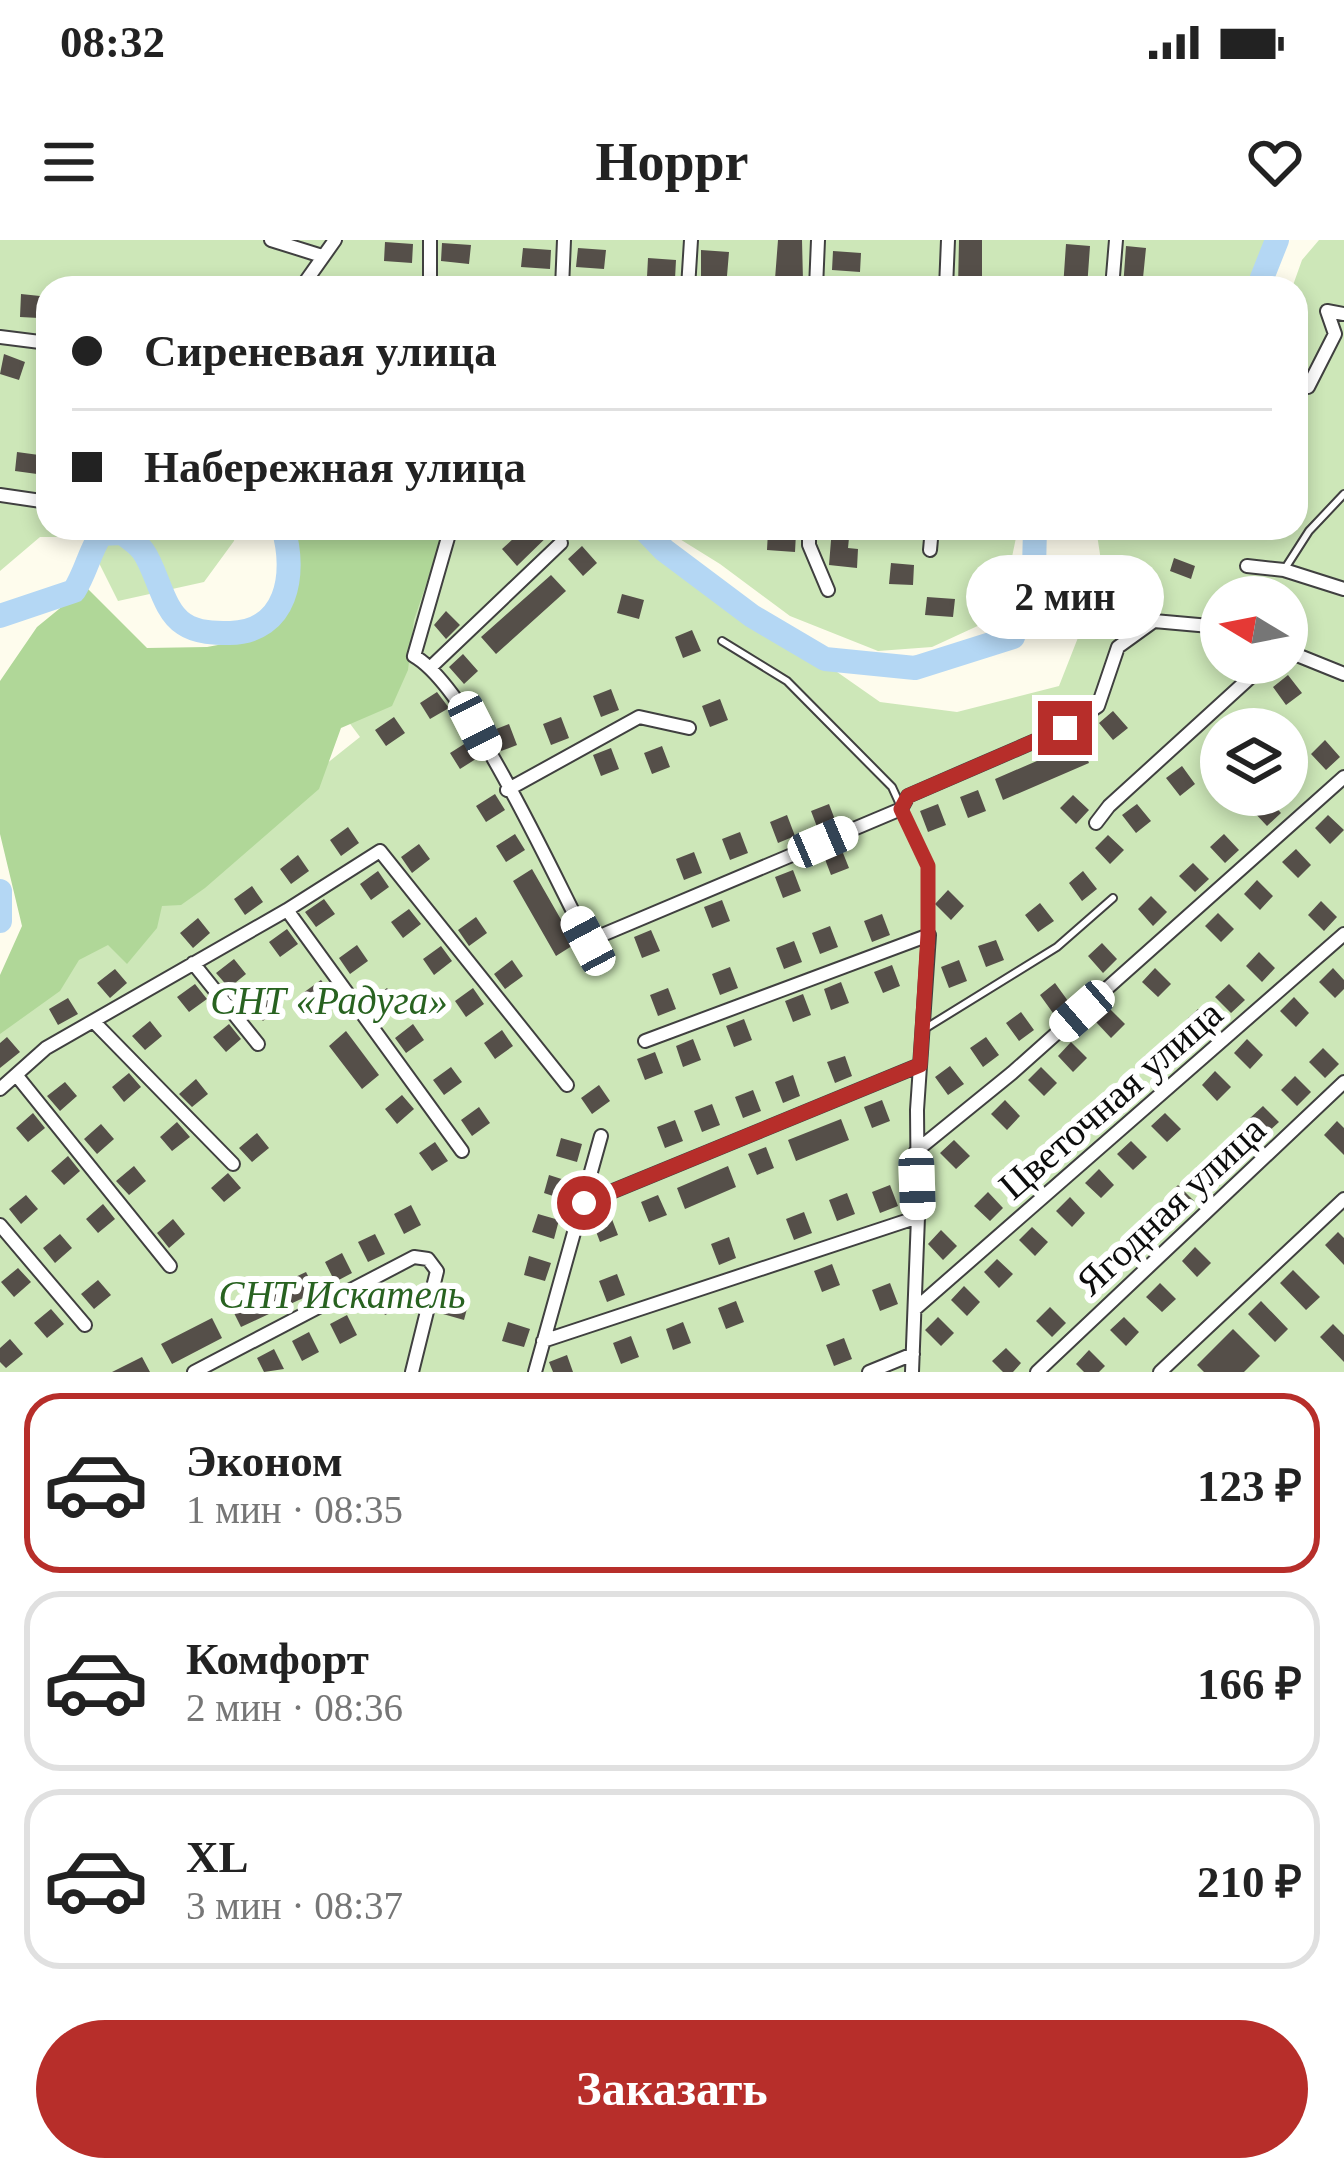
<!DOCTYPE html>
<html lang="ru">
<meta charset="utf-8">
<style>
:root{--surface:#fff;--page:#f2f2f2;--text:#222;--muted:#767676;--line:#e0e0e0;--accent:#b72e2a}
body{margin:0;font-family:Georgia,serif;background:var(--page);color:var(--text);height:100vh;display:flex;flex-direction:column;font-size:45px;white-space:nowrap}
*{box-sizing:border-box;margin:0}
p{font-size:39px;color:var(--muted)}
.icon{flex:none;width:66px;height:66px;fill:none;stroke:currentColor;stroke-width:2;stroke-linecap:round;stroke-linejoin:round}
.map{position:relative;height:1132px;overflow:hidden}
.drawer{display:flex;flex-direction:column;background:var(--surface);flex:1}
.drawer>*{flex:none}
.banner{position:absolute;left:36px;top:36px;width:1272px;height:264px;border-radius:36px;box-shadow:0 6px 18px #0003;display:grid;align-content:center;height:264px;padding:0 36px;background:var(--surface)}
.needle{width:78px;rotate:280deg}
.tools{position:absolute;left:1200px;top:336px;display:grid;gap:24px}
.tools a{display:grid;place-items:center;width:108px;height:108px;border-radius:50%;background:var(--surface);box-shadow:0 6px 18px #0003;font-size:60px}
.end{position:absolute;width:54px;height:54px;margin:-27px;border:15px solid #b72e2a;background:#fff;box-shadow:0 0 0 6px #fff}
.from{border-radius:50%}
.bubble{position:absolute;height:84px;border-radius:42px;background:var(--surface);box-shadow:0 6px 18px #0003;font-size:39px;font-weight:800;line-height:84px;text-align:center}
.car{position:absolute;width:36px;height:72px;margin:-36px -18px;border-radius:15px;box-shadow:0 0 9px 3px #0007;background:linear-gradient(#fff 24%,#345 0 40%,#fff 0 76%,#345 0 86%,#fff 0)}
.banner b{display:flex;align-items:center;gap:42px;height:114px;font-size:45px}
.banner b+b{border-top:3px solid var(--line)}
.banner i{width:30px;height:30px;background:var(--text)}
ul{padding:21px 0 0;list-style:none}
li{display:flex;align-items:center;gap:36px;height:180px;margin:0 24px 18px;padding:0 12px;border:6px solid var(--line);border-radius:36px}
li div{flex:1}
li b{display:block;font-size:45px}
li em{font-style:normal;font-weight:800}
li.current{border-color:var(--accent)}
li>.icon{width:108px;height:108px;stroke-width:1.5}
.button{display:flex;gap:24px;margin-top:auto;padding:24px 36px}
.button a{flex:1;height:138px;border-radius:72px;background:var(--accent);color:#fff;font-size:48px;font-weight:800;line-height:138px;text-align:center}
.status{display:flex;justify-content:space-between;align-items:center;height:84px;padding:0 60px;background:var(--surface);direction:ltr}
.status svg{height:33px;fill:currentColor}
header{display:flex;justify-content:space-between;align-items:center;height:156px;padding:0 36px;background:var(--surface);font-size:54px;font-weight:800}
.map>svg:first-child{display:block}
</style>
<div class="status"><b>08:32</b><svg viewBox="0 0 49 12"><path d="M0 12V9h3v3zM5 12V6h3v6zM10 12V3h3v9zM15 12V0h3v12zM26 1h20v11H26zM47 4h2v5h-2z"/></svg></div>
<header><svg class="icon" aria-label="menu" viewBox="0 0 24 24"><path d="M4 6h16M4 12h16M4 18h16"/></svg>Hoppr<svg class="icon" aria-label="heart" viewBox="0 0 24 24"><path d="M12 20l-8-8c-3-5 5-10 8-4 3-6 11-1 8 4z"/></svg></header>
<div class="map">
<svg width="1344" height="1132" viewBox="0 0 1344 1132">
<rect width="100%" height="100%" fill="#fefced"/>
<!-- green -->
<path fill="#cde7b8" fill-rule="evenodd" d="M0 0H1271L1244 48H48V288H236L234 301 204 342 118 361 86 297H40L0 331Z
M1319 0H1344V1132H0V764L223 606 360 497 330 457 374 288H631L726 368 777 390 880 462 957 472 1059 446 1103 334 1096 288H1296V48H1292L1302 20ZM1221 357H1287V423H1221ZM1221 489H1287V555H1221Z
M662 288H1018L1001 370 984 383 932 407 878 411 790 376 720 324Z"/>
<!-- forest -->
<path fill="#b0d798" d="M296 288H463L461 294 442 298 414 380 408 430 392 466 341 488 319 549 205 648 181 665 162 666 157 688 127 724 108 705 79 720 60 751 0 794V735L22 686 0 594V441L37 387 86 347 147 408 207 407 261 397 291 359Z"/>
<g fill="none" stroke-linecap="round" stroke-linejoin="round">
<!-- river -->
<path stroke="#b4d7f4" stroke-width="24" d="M1258 48 1277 0
M643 288 664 310 752 376 825 419 915 428 1013 397 1034 329 1035 288
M0 376 74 351C86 332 89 313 101 294L122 293C129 298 138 304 143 311 158 332 162 370 184 384 197 393 216 393 230 393 287 392 297 334 283 288
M0 651V681"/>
</g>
<!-- building -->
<path fill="#554f49" d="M778 0H802L803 41 775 39Z
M959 0H982V48H958Z
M385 2 413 4 412 23 384 21Z
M442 3 471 5 469 24 441 21Z
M1066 4 1090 6 1087 48H1063Z
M1126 6 1146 8 1142 48H1123Z
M523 8 551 10 550 29 521 27Z
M578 8 606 10 604 29 576 27Z
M701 10 729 12 726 48H701Z
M833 11 861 13 860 32 832 30Z
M648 18 676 20 675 39 647 37Z
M21 54 40 56 39 78 20 77Z
M4 114 25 122 19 140 0 134Z
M17 212 39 215 37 234 15 231Z
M525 288H556L517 326 502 309Z
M832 288H850L848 308 858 309 857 328 829 325Z
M768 291 796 293 795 312 767 310Z
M582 306 597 323 583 336 568 319Z
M1174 318 1195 326 1191 339 1170 331Z
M891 323 914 325 913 345 889 344Z
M551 335 566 351 496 414 481 397Z
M622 354 644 360 639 379 617 373Z
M927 357 955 359 953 377 925 375Z
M446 371 460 385 446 399 434 385Z
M692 390 701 411 683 418 675 397Z
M463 414 478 431 464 444 449 427Z
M1288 435 1302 453 1286 465 1273 447Z
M611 449 619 470 601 477 593 456Z
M437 452 449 468 430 479 420 463Z
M720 459 728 480 710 487 702 466Z
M1113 471 1128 488 1113 500 1099 483Z
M394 477 405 493 386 506 375 490Z
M561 477 569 498 551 505 543 484Z
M509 484 517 505 501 511 491 491Z
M1325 500 1340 517 1326 530 1311 514Z
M469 501 479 517 460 529 450 513Z
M1081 502 1089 523 1003 560 995 539Z
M662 506 670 527 652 534 644 513Z
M611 508 619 529 601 536 593 515Z
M1182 526 1195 544 1180 556 1166 538Z
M978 550 986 571 968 578 960 557Z
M495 554 505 570 486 582 476 566Z
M1073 555 1089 570 1076 584 1060 568Z
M1266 557 1281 573 1267 586 1252 570Z
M829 564 837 585 819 592 811 571Z
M938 564 946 585 928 592 920 571Z
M1137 564 1151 581 1136 593 1122 575Z
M787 575 795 596 778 603 770 582Z
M1328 575 1344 590 1330 604 1315 588Z
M348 587 359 603 341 616 330 600Z
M740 592 748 613 730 620 722 599Z
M515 594 525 610 506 622 496 606Z
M1224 594 1239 610 1225 623 1210 607Z
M1108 595 1124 610 1110 624 1095 608Z
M419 604 430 619 412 633 401 617Z
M841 608 849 628 831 635 823 614Z
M1296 609 1311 625 1298 638 1282 622Z
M694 612 702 633 684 640 676 619Z
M298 615 309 631 291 644 280 629Z
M1193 623 1209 639 1195 652 1179 636Z
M532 629 575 704 556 716 513 641Z
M793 630 801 651 783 658 775 637Z
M378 631 389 647 371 660 360 644Z
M1083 631 1097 649 1082 661 1069 643Z
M1257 640 1273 656 1260 670 1244 654Z
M252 646 263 662 245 675 234 659Z
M948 650 964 666 951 680 935 664Z
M1151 656 1167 672 1153 686 1138 669Z
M324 659 335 674 316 687 305 672Z
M722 660 730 681 712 688 704 667Z
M1321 661 1337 677 1324 691 1308 675Z
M1040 663 1054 681 1038 692 1025 675Z
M409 669 421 684 403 698 391 682Z
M1218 673 1234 689 1221 702 1205 686Z
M882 674 890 695 872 702 864 681Z
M476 677 487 693 469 706 458 690Z
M198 678 210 693 193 708 180 693Z
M830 686 838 707 820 714 812 693Z
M287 689 298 704 280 717 269 702Z
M651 690 660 711 642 718 634 697Z
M996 700 1004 720 986 727 978 706Z
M794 701 802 722 784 729 776 708Z
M1102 703 1117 719 1103 733 1088 716Z
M357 705 368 721 350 734 339 718Z
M441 706 452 721 434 735 423 719Z
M1259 712 1275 728 1262 742 1246 726Z
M234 719 246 734 229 748 216 733Z
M512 720 523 736 505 749 494 734Z
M959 720 967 741 949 748 941 727Z
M892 725 900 746 883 753 874 732Z
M730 727 738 748 720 755 712 734Z
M1155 728 1171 744 1158 757 1142 742Z
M1333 728 1344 740V749L1335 758 1319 742Z
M115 729 127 743 110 758 97 743Z
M321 740 333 756 315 769 303 753Z
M841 742 849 763 831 770 824 749Z
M1055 743 1068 761 1053 773 1040 755Z
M195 744 207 759 189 772 177 757Z
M1229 744 1245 760 1231 773 1215 757Z
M387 748 399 764 380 777 369 762Z
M473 748 484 764 466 777 455 761Z
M668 748 676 769 658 776 650 755Z
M267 752 279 766 263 781 250 766Z
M803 754 811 775 793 782 785 761Z
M1294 757 1309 773 1296 787 1280 771Z
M68 758 78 774 58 785 49 769Z
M1109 768 1125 784 1111 798 1096 782Z
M1198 769 1214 785 1200 798 1184 782Z
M1021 772 1034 790 1019 801 1006 783Z
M744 779 752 800 734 807 726 786Z
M150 781 162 796 145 810 132 796Z
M229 784 241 799 226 812 213 797Z
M413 784 424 800 406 813 395 798Z
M502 790 513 806 495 819 484 803Z
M346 791 379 835 362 849 329 806Z
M7 797 20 812 0 828V803Z
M986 797 999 815 983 827 970 808Z
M693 799 701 820 683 827 676 806Z
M1247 799 1263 815 1250 829 1234 813Z
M1071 802 1087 818 1073 832 1058 816Z
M1167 802 1183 817 1169 831 1153 815Z
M1323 808 1339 824 1325 838 1309 822Z
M655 812 663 833 645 840 637 819Z
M845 816 852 836 835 843 827 822Z
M950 826 964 844 948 855 935 837Z
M451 827 462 842 444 855 433 840Z
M1041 827 1057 843 1044 856 1028 840Z
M1215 831 1231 847 1217 861 1202 845Z
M129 833 141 847 124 862 112 847Z
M793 835 800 856 783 863 775 842Z
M1295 836 1311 852 1297 866 1281 850Z
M196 839 208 854 192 867 179 854Z
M1120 841 1136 857 1123 871 1107 855Z
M65 842 77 856 60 871 47 856Z
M599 845 610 861 592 874 581 858Z
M753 850 761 871 743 878 735 857Z
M402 855 414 869 397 884 385 869Z
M882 860 890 881 872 888 864 867Z
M1005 860 1020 876 1007 890 991 874Z
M712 864 720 885 702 892 694 871Z
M1263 866 1279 882 1265 895 1249 879Z
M479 867 490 883 472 896 461 880Z
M33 873 45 888 28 902 16 888Z
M1165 873 1181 889 1167 902 1151 886Z
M841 879 849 900 796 921 788 900Z
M675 880 683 901 665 908 657 887Z
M1337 881 1344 888V915L1324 895Z
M177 882 190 897 172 911 160 897Z
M101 884 114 899 97 914 84 899Z
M257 893 269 908 252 922 239 908Z
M561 898 582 904 577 922 556 916Z
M954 900 970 916 956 929 940 913Z
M1131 901 1147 917 1133 930 1117 914Z
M435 902 448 921 432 931 419 913Z
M1047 902 1063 918 1049 932 1034 916Z
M766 907 774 928 757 935 748 914Z
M68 916 80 931 64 945 51 931Z
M134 926 146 941 129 955 116 941Z
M728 926 736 947 685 969 677 948Z
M1099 929 1114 945 1101 958 1085 943Z
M228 933 241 948 224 962 211 948Z
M549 935 571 942 565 960 544 953Z
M890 945 898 966 880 973 872 952Z
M1178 945 1194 961 1181 974 1165 959Z
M988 952 1003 968 990 981 974 966Z
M847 953 855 974 837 981 829 960Z
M26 955 38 969 21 984 9 969Z
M658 955 667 975 649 982 641 962Z
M1070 957 1085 973 1072 987 1056 971Z
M103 964 115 979 98 993 86 979Z
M411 965 421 985 404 994 394 974Z
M804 972 812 993 794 1000 786 979Z
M538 974 559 980 554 999 532 992Z
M610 974 618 995 600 1002 592 981Z
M173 979 185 994 169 1008 157 993Z
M1032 987 1048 1002 1035 1016 1019 1000Z
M1138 987 1154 1003 1140 1016 1125 1001Z
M941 990 957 1006 943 1020 928 1004Z
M1338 992 1344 998V1025L1325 1005Z
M60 994 72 1008 55 1023 43 1008Z
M375 994 385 1014 368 1022 358 1002Z
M729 997 736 1018 719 1025 711 1004Z
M1195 1007 1211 1023 1197 1037 1182 1021Z
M342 1013 352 1033 335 1042 325 1022Z
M529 1016 551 1023 545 1041 524 1035Z
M997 1019 1013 1034 999 1048 984 1032Z
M832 1024 840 1045 822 1052 814 1031Z
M1092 1026 1108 1042 1094 1056 1078 1040Z
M18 1028 31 1042 14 1057 1 1042Z
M1293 1030 1320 1057 1306 1070 1280 1043Z
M306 1032 316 1052 241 1087 231 1067Z
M617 1034 625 1055 607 1062 599 1041Z
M98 1040 111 1055 94 1069 81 1054Z
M890 1043 898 1064 880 1071 872 1050Z
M1160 1043 1176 1059 1162 1072 1146 1057Z
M964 1046 980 1062 967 1076 951 1060Z
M392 1047 402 1067 385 1075 375 1056Z
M448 1055 469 1061 464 1080 443 1074Z
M736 1061 744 1082 726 1089 718 1068Z
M1261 1061 1288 1089 1275 1102 1248 1074Z
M1050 1067 1066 1083 1052 1097 1036 1081Z
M51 1069 64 1084 47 1098 34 1083Z
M347 1075 357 1095 340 1104 330 1084Z
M938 1077 954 1093 941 1106 925 1090Z
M1124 1077 1139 1092 1126 1106 1110 1090Z
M212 1078 222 1098 172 1124 161 1104Z
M508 1082 530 1089 524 1107 502 1101Z
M683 1082 691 1103 673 1110 666 1089Z
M1333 1084 1344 1095V1122L1320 1097Z
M1233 1089 1260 1116 1244 1132H1204L1197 1125Z
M309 1092 319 1112 302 1121 292 1101Z
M631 1096 639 1117 621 1124 613 1103Z
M844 1098 852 1119 834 1126 826 1105Z
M10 1099 23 1114 6 1128 0 1122V1108Z
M1006 1108 1021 1123 1013 1132H1003L992 1121Z
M274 1109 284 1129 264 1132 257 1118Z
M1089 1110 1105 1126 1099 1132H1084L1076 1124Z
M567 1115 573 1132H553L549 1122Z
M142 1117 150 1132H112Z"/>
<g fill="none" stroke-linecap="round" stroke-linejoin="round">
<defs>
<path id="service" d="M1284 330 1309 291 1344 254
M722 401 787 441 892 547 928 626V694
M926 788 1057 707 1113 658"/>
<path id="minor" d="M271 0 322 16
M301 48 335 0
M430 48V0
M562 48 564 0
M688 48 691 0
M816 48 818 0
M946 48 948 0
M1112 48 1116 0
M0 97 48 103
M1308 147 1335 94 1327 71 1344 74
M0 255 48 262
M809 288V305L828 350
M449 294 414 416C469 447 554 637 588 701L901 569 908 556 1065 488 1098 466 1118 407 1154 381 1221 387
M930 310 932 288
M1247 326 1284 330 1344 349
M1287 411 1344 434
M432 426 561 303
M507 550 639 477 689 488
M1096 583 1109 566 1266 423
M287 670 462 911
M193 723 258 804
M95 783 233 924
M645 801 929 695 917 870 918 977 912 1132
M17 836 170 1026
M0 849 46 808 287 670 380 611 567 845
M916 911 1012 833 1344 537
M584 963 920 825
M0 985 85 1085
M915 1069 1344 694
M543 1101 918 977
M194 1132 414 1017 428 1019 437 1031 412 1132
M535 1132 601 896
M869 1132 913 1114
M1037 1132 1344 842
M1160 1132 1344 959"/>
</defs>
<!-- service casing -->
<use href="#service" stroke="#404040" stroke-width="10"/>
<!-- minor casing -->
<use href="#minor" stroke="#404040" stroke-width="16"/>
<!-- service -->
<use href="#service" stroke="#fff" stroke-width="6"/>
<!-- minor -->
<use href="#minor" stroke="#fff" stroke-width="12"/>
</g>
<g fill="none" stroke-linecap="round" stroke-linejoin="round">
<!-- route -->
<path stroke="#b72e2a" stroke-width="15" d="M584 963 920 825 928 695V626L901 569 908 556 1065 488"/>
</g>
<g text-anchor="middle" stroke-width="12" stroke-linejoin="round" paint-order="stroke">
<!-- park labels -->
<g font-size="39" font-style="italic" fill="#286220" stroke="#fff">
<text x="329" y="774">СНТ «Радуга»</text>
<text x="342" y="1068">СНТ Искатель</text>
</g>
<!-- street labels -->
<g font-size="39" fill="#0d0d0d" stroke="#fff">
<text transform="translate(1110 859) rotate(-41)" y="14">Цветочная улица</text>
<text transform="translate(1170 965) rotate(-43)" y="14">Ягодная улица</text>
</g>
</g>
</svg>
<div class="tools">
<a><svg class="needle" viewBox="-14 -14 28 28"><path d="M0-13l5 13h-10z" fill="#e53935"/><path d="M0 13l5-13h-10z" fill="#767676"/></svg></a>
<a><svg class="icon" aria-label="layers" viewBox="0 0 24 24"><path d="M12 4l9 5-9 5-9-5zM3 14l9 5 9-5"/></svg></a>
</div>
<i class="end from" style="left:584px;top:963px"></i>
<i class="end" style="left:1065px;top:488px"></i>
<div class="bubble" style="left:966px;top:315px;width:198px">2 мин</div>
<i class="car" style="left:475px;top:486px;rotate:153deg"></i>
<i class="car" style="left:823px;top:602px;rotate:67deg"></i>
<i class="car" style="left:588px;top:701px;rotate:332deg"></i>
<i class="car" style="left:1082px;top:771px;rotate:229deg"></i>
<i class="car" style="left:917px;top:944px;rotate:178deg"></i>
<div class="banner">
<b><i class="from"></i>Сиреневая улица</b>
<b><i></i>Набережная улица</b>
</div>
</div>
<section class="drawer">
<ul>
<li class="current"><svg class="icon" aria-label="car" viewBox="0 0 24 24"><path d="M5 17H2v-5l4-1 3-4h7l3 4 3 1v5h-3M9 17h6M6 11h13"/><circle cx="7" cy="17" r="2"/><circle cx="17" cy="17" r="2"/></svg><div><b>Эконом</b><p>1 мин · 08:35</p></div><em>123 ₽</em></li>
<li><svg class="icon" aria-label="car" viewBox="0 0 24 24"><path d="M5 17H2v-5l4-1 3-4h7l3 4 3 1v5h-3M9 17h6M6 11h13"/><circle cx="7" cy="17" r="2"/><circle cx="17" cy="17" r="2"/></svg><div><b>Комфорт</b><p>2 мин · 08:36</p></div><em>166 ₽</em></li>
<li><svg class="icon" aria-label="car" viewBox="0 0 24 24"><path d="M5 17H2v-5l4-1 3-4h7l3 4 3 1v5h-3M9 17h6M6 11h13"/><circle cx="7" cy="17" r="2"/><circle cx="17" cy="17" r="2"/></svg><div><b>XL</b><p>3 мин · 08:37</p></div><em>210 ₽</em></li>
</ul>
<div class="button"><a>Заказать</a></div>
</section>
